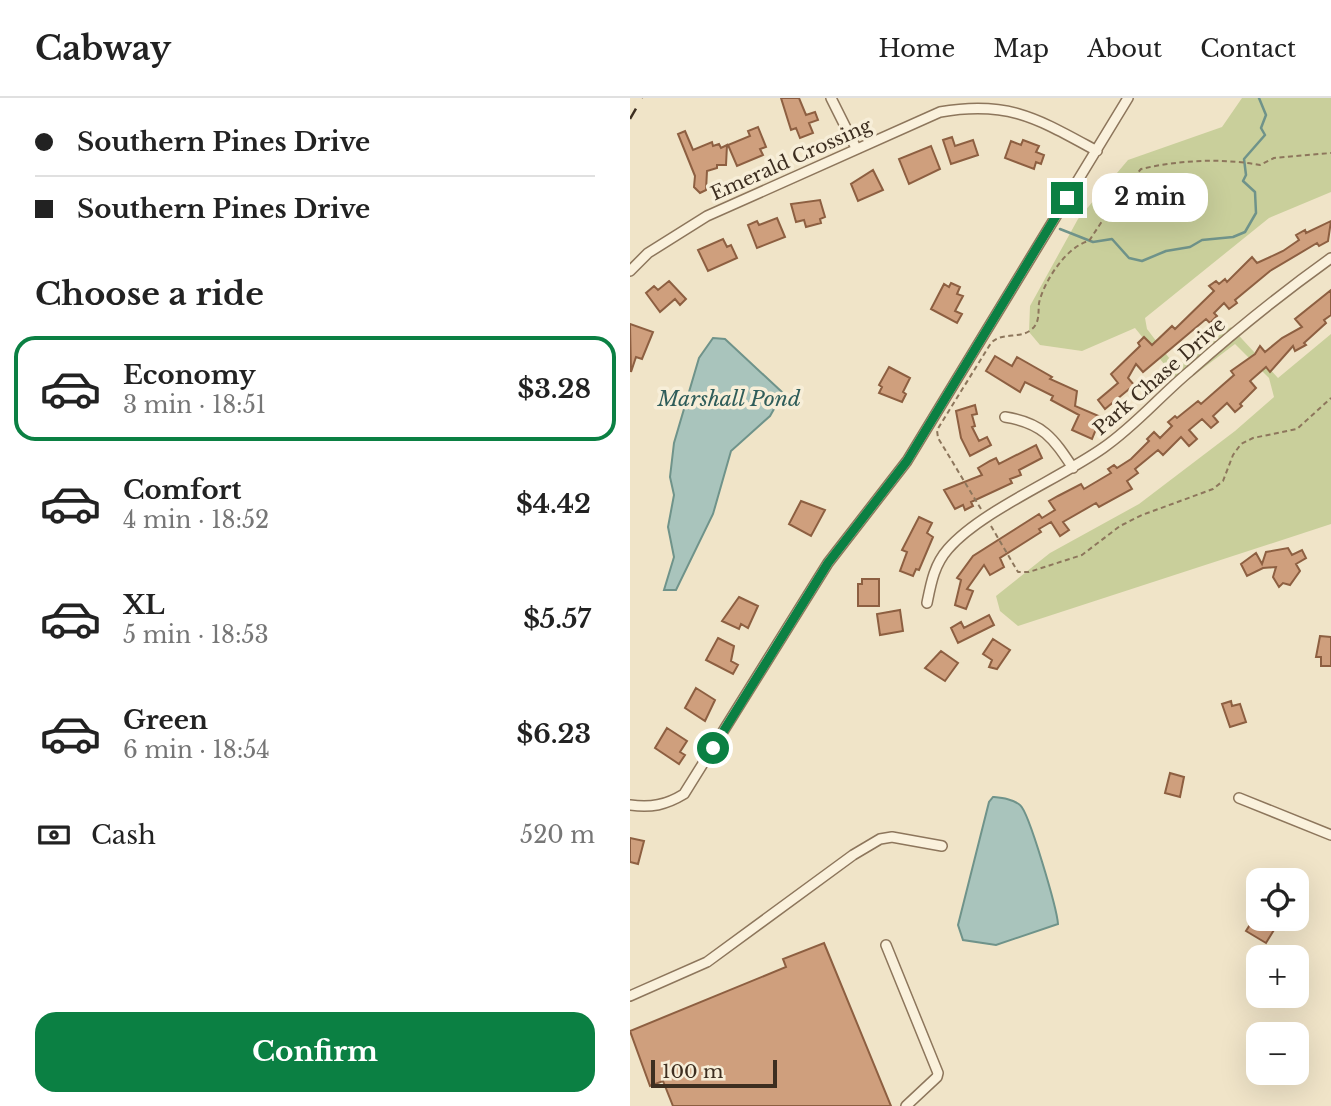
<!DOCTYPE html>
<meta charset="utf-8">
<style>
:root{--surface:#fff;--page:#f2f2f2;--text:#222;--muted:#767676;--line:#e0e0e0;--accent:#0b8043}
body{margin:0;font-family:"Libre Baskerville",serif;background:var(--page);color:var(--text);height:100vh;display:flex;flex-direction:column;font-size:26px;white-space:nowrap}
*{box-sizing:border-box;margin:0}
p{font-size:23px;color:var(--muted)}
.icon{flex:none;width:38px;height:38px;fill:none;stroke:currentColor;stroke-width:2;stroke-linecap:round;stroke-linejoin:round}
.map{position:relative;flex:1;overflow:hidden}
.details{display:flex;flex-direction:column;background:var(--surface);width:630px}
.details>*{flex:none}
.hud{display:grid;align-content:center;height:154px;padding:0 35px;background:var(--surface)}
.controls{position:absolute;left:616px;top:770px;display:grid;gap:14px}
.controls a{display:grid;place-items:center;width:63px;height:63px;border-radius:14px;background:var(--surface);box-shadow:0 7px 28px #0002;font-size:35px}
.scale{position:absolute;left:21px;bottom:18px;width:126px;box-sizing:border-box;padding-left:7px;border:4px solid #3d2e20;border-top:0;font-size:19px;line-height:24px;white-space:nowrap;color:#3d2e20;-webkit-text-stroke:5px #f7eed8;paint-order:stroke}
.end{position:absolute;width:32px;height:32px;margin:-16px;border:9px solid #0b8043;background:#fff;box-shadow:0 0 0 4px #fff}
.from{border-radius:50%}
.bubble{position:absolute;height:49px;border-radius:21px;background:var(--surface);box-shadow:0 7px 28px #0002;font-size:23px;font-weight:800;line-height:49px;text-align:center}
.hud b{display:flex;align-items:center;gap:24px;height:66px;font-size:26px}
.hud b+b{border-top:2px solid var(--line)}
.hud i{width:18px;height:18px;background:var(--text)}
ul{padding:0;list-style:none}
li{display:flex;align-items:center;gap:21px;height:105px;margin:0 14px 10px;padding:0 21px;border:4px solid transparent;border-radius:21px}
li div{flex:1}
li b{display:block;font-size:26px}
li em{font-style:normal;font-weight:800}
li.active{border-color:var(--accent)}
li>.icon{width:63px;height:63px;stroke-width:1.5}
h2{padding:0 35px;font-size:32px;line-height:84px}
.pay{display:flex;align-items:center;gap:18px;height:77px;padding:0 35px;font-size:26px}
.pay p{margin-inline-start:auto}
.cta{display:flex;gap:14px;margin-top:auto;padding:14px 35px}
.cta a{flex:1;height:80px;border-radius:21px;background:var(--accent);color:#fff;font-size:28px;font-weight:800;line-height:80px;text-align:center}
header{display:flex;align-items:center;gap:42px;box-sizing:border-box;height:98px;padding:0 35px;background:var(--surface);border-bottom:2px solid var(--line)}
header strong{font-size:33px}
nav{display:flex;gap:38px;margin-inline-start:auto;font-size:24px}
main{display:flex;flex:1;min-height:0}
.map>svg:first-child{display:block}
</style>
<header>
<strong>Cabway</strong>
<nav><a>Home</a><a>Map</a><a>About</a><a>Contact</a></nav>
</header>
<main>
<section class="details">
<div class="hud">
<b><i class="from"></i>Southern Pines Drive</b>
<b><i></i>Southern Pines Drive</b>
</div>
<h2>Choose a ride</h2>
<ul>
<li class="active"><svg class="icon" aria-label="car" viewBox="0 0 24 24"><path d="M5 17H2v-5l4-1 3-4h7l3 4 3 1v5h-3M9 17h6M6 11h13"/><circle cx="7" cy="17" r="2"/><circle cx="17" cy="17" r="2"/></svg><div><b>Economy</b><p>3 min · 18:51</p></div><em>$3.28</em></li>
<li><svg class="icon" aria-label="car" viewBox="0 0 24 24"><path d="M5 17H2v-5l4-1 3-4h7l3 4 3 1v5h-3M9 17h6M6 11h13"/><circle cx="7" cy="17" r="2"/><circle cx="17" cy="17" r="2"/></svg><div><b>Comfort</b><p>4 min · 18:52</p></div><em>$4.42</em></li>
<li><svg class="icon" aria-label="car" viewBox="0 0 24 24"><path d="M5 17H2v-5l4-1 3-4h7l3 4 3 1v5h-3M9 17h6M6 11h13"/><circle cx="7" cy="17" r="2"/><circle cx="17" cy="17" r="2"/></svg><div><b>XL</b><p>5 min · 18:53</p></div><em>$5.57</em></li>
<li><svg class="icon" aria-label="car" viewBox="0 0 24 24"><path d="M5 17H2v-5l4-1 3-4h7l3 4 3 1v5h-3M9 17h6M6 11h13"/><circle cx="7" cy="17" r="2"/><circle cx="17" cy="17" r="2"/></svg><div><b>Green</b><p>6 min · 18:54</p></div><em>$6.23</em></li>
</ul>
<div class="pay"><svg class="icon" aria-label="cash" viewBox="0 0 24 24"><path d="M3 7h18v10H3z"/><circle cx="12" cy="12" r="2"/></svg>Cash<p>520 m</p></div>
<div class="cta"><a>Confirm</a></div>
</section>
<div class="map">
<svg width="701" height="1008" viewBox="0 0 701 1008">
<rect width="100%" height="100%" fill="#f0e4c8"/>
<!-- green -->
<path fill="#c9cf9b" d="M612 0H701V94L639 120 515 220 517 231 546 269 601 229 648 280 701 236V426L388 528 370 513 366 498 420 455 509 406 605 333 644 299 639 280 605 246 551 287 505 230 452 253 410 247 399 234 400 208 448 121 498 62 592 29Z"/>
<!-- water -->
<path fill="#a9c4bc" stroke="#6f938a" stroke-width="2" d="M83 240 95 241 153 295 140 318 101 353 83 416 46 492H34L44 459 38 429 44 397 40 379 44 345 69 260Z
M363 699C372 700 383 701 390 707 399 714 427 811 428 826L366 847 333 842 328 827 359 704Z"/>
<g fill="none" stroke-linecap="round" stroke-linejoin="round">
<!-- stream -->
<path stroke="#6f938a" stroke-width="2.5" d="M430 131 463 144 482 141 499 160 512 163 536 153 560 149 572 142 603 139 615 134 626 115 625 94 613 83 616 77 614 61 635 37 631 30 636 17 629 0"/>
</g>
<!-- building -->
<path fill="#cf9f7d" stroke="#8d5f41" stroke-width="2" d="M151 0H169L176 17 185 14 188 22 179 25 183 35 170 40 166 30 161 32Z
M128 29 136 49 130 51 133 57 107 68 98 47 120 38 118 33Z
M55 33 63 52 82 44 83 48 89 46 91 50 97 47 96 67H87V70L77 73 76 92 70 95 64 89 65 78 48 36Z
M322 39 325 48 343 42 348 57 321 66 313 42Z
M393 42 409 48 406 54 414 57 411 66 406 64 404 71 375 60 381 43 391 47Z
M301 48 310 71 279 86 269 61Z
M243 72 253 92 228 103 221 86Z
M190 102 195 119 190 121 191 125 176 129 174 122 166 124 161 106Z
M147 120 155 139 127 150 118 127 127 123 129 127Z
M701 123 698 143 689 148 687 145 640 173 605 202 607 205 599 211 594 205 584 215 587 218 580 225 576 221 513 274 506 266 498 280 504 287 475 311 468 302 488 285 481 276 510 248 508 245 514 239 522 247 542 228 545 231 584 193 579 188 586 183 589 186 595 181 597 184 622 159 627 165 653 153 669 142 666 137 675 132 676 135Z
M93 141 97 149 101 147 107 160 78 173 68 152Z
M39 183 56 201 50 207 45 201 30 214 16 195 24 188 28 192Z
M321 185 330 189 327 196 333 198 325 213 332 216 327 225 301 211 314 186 319 189Z
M701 192V217L694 222 696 225 674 245 676 247 665 253 663 248 640 274 636 269 620 283 626 290 610 306 612 308 605 314 597 305 583 318 588 324 581 330 572 321 559 332 567 341 559 348 551 339 533 357 528 352 505 371 508 375 497 383 502 391 469 409 466 405 433 424 439 432 430 438 421 424 409 431 411 434 370 460 374 469 360 477 354 467 337 491 343 493 336 511 325 507 331 482 327 480 343 458 409 416 412 420 425 412 419 403 428 398 451 386 454 391 481 375 478 371 484 367 487 370 501 361 519 343 517 341 524 334 530 340 542 328 538 324 545 318 547 320 568 303 571 306 604 277 601 273 625 256 630 248 635 254 652 240 672 229 665 221Z
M0 226 23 234 12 261 6 259 1 274Z
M365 258 382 268 387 259 422 279 420 281 447 293 445 308 471 319 462 341 442 332 449 317 421 302 423 298 395 284 390 294 356 273Z
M259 269 280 280 273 294 276 296 272 304 249 295 252 289 249 287Z
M345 307 347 316 342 317 345 328 342 329 349 343 357 339 361 347 340 358 331 340 326 313Z
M406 347 412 360 389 372 391 377 380 381 382 385 341 404 343 408 335 412 333 407 325 411 314 392 352 377 348 370 360 363 366 360 369 366Z
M171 403 195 412 181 438 159 426Z
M289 419 302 425 297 435 303 439 289 472 286 471 283 478 270 473 277 454 272 452Z
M658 450 662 457 672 452 676 460 666 466 670 473 660 487 653 485 649 489 643 479 646 469 633 470 617 478 611 466 626 455 632 466 636 454Z
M232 481H249V508H228V486H232Z
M109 499 128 508 118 530 111 526 109 531 92 523Z
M270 512 273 533 250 537 247 516Z
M359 517 364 527 328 545 321 530 331 524 334 530Z
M690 538 701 539V568H691V559H686Z
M88 540 104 548 101 563 108 567 103 576 76 562Z
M363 541 380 552 367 571 359 569 362 562 353 556Z
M311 553 328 565 315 583 295 570Z
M66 590 85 602 75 623 55 610Z
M601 603 602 608 610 606 616 624 600 629 592 606Z
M37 630 57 643 50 654 55 657 49 666 25 650Z
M540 675 554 679 550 699 535 695Z
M0 740 14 743 8 766 0 764Z
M637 821 647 827 636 845 616 833 623 822 632 828Z
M194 845 261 1008H43L33 983 20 988 0 933 156 869 153 861Z"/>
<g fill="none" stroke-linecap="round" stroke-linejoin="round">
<defs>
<path id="minor" d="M201 0 226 50
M0 173 18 155 77 118 310 14C379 2 408 21 467 53
M375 319C413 325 423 340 443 370
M297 505C301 485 304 467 318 451 351 413 429 381 473 350 505 328 530 298 560 273 605 233 652 195 701 160
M609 700 701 737
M0 707C21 710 36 707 54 696L198 465 277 363 498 0
M256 847 308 975 307 979 276 1008
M0 898 77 864 223 757 250 741 262 739 312 748"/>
</defs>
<!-- minor casing -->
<use href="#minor" stroke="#8d765c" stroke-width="12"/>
<!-- path -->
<path stroke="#8d765c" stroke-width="2" stroke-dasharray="5 3.5" stroke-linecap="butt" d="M351 411 308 340 307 332 361 245C373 233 390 242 402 231 410 224 408 215 409 205 414 183 437 148 459 143L490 96 511 71C549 62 592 60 630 67L644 60 701 55
M361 428 388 474H399L452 457 490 428 512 417 583 391 593 383 603 357 611 346 623 340 667 331 701 300"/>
<!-- minor -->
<use href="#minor" stroke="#faf1dc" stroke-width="9"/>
<!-- rail -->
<path stroke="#3d2e20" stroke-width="2.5" stroke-dasharray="12 12" stroke-linecap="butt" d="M0 21 12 0"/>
</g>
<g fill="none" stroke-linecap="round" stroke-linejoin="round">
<!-- route -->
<path stroke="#0b8043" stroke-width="9" d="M83 650 198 465 277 363 437 100"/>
</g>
<g text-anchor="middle" stroke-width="7" stroke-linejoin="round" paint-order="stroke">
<!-- street labels -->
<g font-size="19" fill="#3d2e20" stroke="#f7eed8">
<text transform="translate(161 61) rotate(-24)" y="7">Emerald Crossing</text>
<text transform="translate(529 278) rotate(-41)" y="7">Park Chase Drive</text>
</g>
<!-- water labels -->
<g font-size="21" font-style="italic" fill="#2f5d5a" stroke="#f7eed8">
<text x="99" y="308">Marshall Pond</text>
</g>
</g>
</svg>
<div class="controls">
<a><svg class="icon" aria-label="locate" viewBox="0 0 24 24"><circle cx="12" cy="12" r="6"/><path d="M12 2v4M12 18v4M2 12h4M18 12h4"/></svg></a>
<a>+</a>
<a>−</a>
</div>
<div class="scale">100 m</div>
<i class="end from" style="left:83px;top:650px"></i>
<i class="end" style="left:437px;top:100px"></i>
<div class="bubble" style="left:462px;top:75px;width:116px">2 min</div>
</div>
</main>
